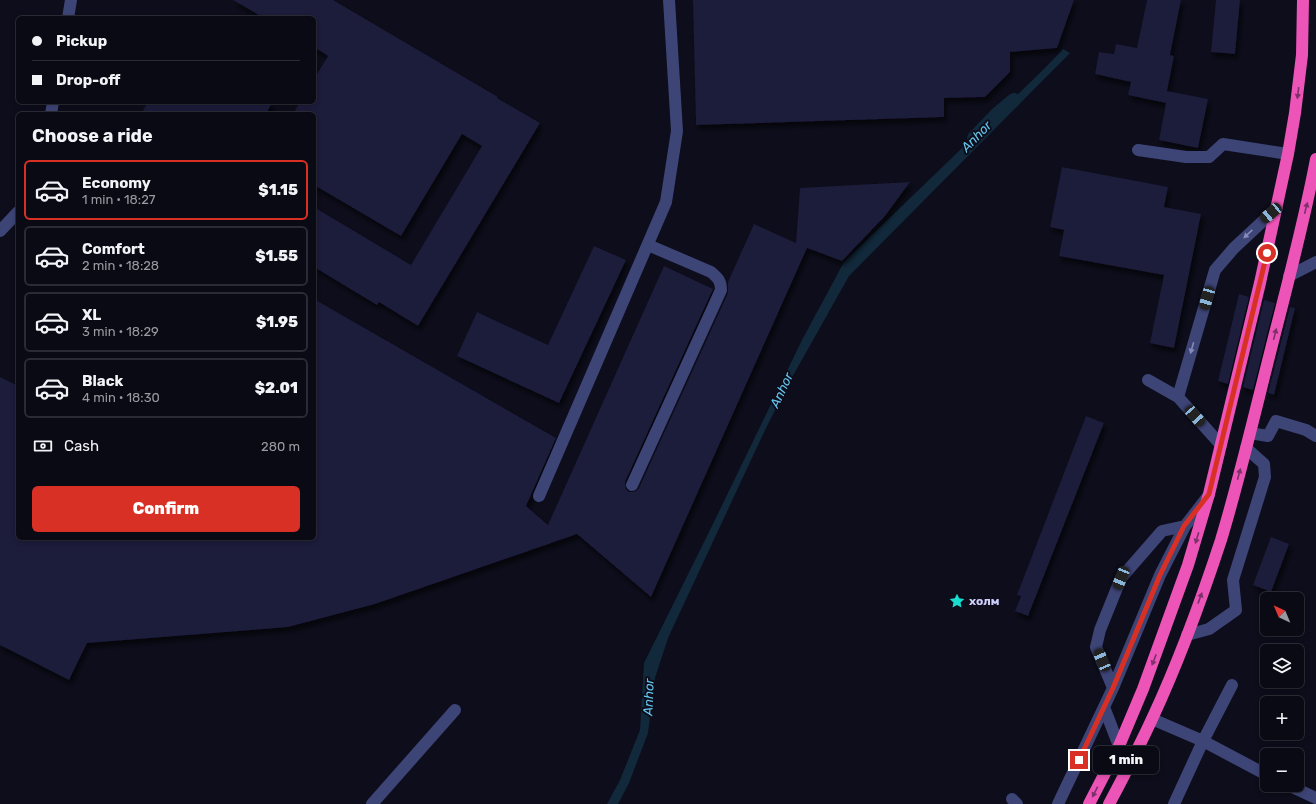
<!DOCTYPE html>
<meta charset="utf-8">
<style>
:root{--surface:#0a0a14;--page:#181822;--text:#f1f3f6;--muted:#999aa0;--line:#2a2b34;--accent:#d93025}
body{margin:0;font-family:Rubik,sans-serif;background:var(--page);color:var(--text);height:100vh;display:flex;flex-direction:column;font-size:15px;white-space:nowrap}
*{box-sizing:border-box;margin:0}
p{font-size:13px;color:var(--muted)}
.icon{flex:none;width:22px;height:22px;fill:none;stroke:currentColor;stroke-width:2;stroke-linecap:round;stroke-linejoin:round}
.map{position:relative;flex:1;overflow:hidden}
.side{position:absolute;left:16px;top:112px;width:300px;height:428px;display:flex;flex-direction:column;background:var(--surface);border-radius:6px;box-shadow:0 2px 6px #0003,0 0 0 1px var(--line)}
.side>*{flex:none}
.guide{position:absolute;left:16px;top:16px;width:300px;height:88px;border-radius:6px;box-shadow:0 2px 6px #0003,0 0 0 1px var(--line);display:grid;align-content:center;height:88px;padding:0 16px;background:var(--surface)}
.needle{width:26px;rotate:316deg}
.tools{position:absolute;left:1260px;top:592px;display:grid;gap:8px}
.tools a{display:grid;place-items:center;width:44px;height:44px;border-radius:6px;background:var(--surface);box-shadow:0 2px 6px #0003,0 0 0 1px var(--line);font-size:20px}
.end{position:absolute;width:18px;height:18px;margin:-9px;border:5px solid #d93025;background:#fff;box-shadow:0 0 0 2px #fff}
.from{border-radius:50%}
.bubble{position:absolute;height:28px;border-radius:6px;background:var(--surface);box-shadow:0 2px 6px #0003,0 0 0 1px var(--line);font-size:13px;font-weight:800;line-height:28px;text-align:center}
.car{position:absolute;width:12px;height:24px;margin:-12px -6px;border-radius:5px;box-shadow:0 0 3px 1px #0007;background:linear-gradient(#222 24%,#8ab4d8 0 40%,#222 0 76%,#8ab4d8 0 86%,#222 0)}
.guide b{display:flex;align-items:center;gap:14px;height:38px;font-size:15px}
.guide b+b{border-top:1px solid var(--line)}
.guide i{width:10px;height:10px;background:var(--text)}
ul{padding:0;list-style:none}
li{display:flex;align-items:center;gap:12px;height:60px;margin:0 8px 6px;padding:0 8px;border:2px solid var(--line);border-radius:6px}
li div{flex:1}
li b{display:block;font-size:15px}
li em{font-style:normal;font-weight:800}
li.active{border-color:var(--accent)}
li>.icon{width:36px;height:36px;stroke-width:1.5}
h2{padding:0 16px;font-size:18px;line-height:48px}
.pay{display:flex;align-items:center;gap:10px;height:44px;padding:0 16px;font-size:15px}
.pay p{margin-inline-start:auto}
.action{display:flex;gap:8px;margin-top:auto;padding:8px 16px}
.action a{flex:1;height:46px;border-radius:6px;background:var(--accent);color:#fff;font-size:16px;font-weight:800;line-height:46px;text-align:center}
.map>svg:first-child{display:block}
</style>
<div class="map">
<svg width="1316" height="804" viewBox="0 0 1316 804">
<defs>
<filter id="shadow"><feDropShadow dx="2.5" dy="4.5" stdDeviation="2" flood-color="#0009"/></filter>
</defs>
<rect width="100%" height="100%" fill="#0d0d1b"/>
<!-- water -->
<path fill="#11293b" d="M1063 49 1070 53 849 276 790 381 766 428 668 638 655 678 648 733 629 783 618 804H607L620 780 640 730 644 663 711 528 802 340 844 262 1045 68Z"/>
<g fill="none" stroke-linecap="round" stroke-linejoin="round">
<!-- canal -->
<path stroke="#11293b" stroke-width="14" d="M974 138 996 115 1014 100"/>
</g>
<!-- building -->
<path fill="#1c1b3a" filter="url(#shadow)" d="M233 0H333L498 97 497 98 540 123 418 326 379 302 377 305 314 267V207L411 265 482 146 462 134 401 236 314 185V114H293L300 102H314V79L328 56 314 47V18H264Z
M693 0H1074L1057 48 1010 52V72L985 97 944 98V117L696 125Z
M1147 0H1181L1170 55 1174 56 1167 91 1208 99 1198 148 1159 140 1166 103 1128 95 1131 82 1095 74 1099 52 1114 54 1116 44 1137 48Z
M1216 0H1240L1235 54 1211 52Z
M148 102H272L266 114H141Z
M1062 167 1168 187 1164 207 1201 214 1174 348 1150 343 1164 275 1059 256 1064 230 1050 227Z
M910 182 885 216 842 261 807 248 651 597 577 534 375 604 288 627 87 643 69 680 0 645V377L18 386V538H314V299L556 438 526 506 548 525 664 266 713 289 625 482 626 489 629 492H632L636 491 639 488 728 293V282L754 224 796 243 800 188Z
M594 246 626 260 559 403 457 356 477 312 548 345Z
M1239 294 1249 297 1228 384 1218 381Z
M1264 300 1275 303 1253 390 1243 387Z
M1290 307 1295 308 1274 395 1268 393Z
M1086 416 1104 423 1028 616 1015 611 1021 596 1017 595Z
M1271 537 1289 544 1271 592 1253 585Z"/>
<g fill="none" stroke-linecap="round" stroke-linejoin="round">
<!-- minor -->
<path stroke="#3d4476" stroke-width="12" d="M68 18 71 0
M51 114 53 102
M1138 150 1186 157H1209L1223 144 1288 154
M0 231 18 212
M1289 276 1316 262
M1148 380 1178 397
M1250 433 1268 436 1276 421 1306 430 1316 436
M1221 445 1178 397 1215 270 1234 248 1277 208
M632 485 721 290C721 281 718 278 711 272L648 245
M539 496 666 202 677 131 669 0
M1187 635 1209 629 1236 610 1233 580 1265 477 1264 464 1246 448
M1113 688 1096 647 1100 630 1121 578 1162 531 1185 526
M1104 707 1119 746
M1152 719 1203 741 1267 775
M1288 785 1316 798
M1012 799 1017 804
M372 804 455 710
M1058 804 1113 688 1160 575 1185 526 1209 495
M1174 804 1203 741 1232 685"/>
<!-- highway -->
<path stroke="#ed54b7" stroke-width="12" d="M1089 804 1119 746 1143 689 1188 565 1209 494 1260 283 1288 154 1295 113 1302 55 1303 0
M1109 804C1124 776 1139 747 1152 719 1179 661 1201 601 1221 540 1240 477 1255 412 1271 349 1287 286 1304 223 1316 159"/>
</g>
<!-- one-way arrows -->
<defs><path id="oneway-solid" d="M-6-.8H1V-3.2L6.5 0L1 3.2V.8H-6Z"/></defs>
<g fill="#7d3069">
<use href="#oneway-solid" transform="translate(1298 93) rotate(97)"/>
<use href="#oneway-solid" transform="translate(1306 208) rotate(-76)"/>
<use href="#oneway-solid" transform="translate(1275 334) rotate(-76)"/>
<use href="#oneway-solid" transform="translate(1239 474) rotate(-75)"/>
<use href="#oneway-solid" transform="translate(1197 538) rotate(107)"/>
<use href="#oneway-solid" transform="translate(1200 598) rotate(-70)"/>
<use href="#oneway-solid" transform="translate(1154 660) rotate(111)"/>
<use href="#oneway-solid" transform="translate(1095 792) rotate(117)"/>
</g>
<g fill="#858ab8">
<use href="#oneway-solid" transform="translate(1248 234) rotate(137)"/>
<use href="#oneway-solid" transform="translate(1192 348) rotate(106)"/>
</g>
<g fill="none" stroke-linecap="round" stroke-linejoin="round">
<!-- route -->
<path stroke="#d93025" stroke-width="5" d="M1079 760 1113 688 1160 575 1184 526 1209 494 1267 253"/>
</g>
<!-- icons -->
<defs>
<symbol id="sight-bare" viewBox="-9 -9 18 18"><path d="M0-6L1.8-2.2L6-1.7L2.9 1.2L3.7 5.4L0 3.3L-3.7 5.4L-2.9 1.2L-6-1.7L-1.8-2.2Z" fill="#17dccf" stroke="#0d0d1b" stroke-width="2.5" paint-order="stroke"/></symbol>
</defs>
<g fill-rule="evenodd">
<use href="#sight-bare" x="946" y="590" width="22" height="22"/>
</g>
<g text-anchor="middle" stroke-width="4" stroke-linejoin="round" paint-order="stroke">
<!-- poi labels -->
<g font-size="12" font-weight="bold" fill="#cdcffa" stroke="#0d0d1b" text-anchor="start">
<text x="969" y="605">холм</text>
</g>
<!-- water labels -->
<g font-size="13" font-style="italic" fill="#65c6ef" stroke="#0d0d1b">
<text transform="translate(976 136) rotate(-46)" y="5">Anhor</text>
<text transform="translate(781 390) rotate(-65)" y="5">Anhor</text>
<text transform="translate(648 697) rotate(-88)" y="5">Anhor</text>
</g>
</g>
</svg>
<div class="tools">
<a><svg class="needle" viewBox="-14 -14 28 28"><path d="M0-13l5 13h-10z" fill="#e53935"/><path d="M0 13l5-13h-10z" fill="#999aa0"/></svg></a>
<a><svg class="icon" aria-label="layers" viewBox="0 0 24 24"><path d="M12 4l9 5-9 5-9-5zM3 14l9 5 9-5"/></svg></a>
<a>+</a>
<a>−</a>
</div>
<i class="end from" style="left:1267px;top:253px"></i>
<i class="end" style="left:1079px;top:760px"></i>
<div class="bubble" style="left:1093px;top:746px;width:66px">1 min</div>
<i class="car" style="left:1271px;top:213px;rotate:230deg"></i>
<i class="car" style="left:1207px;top:298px;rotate:196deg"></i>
<i class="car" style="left:1195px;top:416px;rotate:138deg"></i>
<i class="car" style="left:1121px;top:578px;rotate:202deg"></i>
<i class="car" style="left:1102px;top:660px;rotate:337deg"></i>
<div class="guide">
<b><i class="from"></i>Pickup</b>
<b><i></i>Drop-off</b>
</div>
<section class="side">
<h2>Choose a ride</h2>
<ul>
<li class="active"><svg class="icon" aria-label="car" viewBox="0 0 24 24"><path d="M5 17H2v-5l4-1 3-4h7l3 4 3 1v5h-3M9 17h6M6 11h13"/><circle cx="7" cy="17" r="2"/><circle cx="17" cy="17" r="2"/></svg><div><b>Economy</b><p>1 min · 18:27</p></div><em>$1.15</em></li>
<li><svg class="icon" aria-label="car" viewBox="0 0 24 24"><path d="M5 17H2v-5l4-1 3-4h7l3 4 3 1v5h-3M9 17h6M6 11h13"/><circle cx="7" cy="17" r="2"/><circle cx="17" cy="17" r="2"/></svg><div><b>Comfort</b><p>2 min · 18:28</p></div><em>$1.55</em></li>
<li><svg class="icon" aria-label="car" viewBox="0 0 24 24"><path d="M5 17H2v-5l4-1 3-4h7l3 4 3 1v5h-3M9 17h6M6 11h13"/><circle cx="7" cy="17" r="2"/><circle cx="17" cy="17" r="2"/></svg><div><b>XL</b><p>3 min · 18:29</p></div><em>$1.95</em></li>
<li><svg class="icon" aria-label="car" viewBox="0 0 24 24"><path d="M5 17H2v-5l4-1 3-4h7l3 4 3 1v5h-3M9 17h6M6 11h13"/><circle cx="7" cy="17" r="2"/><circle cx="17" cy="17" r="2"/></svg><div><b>Black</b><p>4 min · 18:30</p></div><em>$2.01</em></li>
</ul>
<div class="pay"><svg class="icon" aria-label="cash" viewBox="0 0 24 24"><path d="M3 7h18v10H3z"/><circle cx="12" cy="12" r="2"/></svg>Cash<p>280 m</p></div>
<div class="action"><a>Confirm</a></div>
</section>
</div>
